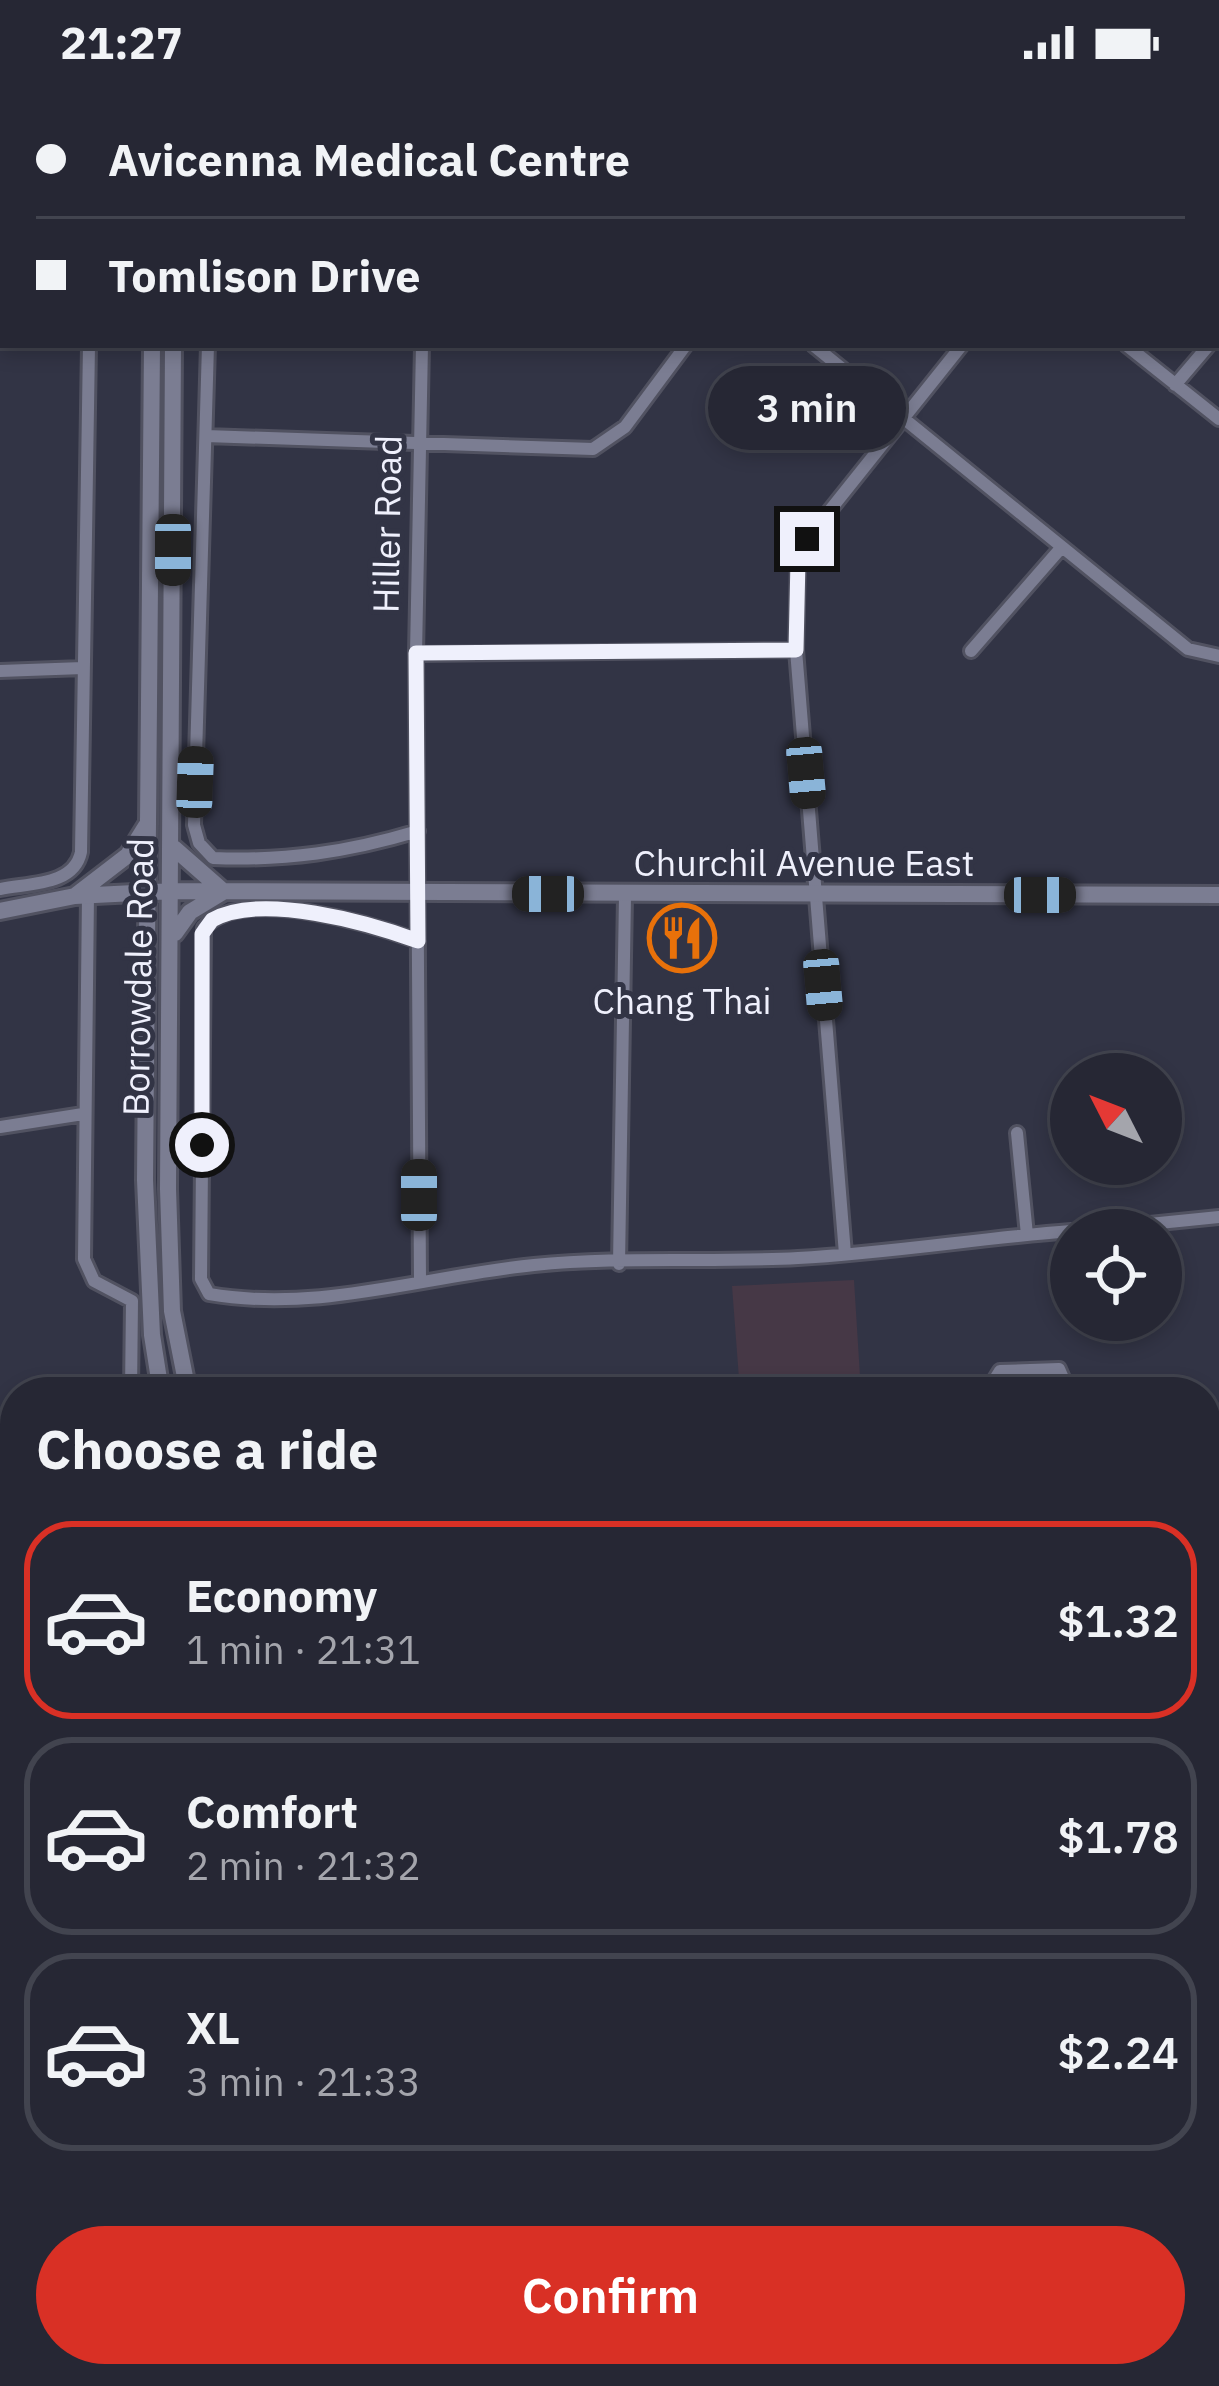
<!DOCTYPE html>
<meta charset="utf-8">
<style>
:root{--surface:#262734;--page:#2e2f3c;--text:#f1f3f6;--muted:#a4a5ac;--line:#42444f;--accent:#d93025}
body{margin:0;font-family:"IBM Plex Sans",sans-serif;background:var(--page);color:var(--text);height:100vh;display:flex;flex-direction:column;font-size:45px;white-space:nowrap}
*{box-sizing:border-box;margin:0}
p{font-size:39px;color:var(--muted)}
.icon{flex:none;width:66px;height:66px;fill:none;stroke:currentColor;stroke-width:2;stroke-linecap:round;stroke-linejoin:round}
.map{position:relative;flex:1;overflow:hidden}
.drawer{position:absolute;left:0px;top:1293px;width:1221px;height:1011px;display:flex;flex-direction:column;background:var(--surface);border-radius:48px 48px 0 0;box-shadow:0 6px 18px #0003,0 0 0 3px var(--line)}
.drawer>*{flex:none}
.top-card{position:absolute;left:0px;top:0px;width:1221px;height:264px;box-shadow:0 6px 18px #0003,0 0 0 3px var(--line);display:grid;align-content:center;height:264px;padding:0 36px;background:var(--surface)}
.needle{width:78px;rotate:312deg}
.controls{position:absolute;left:1050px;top:969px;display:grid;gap:24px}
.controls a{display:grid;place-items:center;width:132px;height:132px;border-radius:50%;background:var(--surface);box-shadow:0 6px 18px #0003,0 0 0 3px var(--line);font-size:60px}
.end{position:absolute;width:54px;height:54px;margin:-27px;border:15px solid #eff0fc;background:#111;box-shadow:0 0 0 6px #111}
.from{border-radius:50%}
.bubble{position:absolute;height:84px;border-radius:42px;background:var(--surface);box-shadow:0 6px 18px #0003,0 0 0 3px var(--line);font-size:39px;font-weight:600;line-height:84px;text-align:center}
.car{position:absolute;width:36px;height:72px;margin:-36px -18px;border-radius:15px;box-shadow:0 0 9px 3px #0007;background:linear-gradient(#222 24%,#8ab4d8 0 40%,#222 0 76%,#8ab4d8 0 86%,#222 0)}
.top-card b{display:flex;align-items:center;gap:42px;height:114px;font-size:45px}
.top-card b+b{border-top:3px solid var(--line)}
.top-card i{width:30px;height:30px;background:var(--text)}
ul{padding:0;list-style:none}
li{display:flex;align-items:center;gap:36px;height:198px;margin:0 24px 18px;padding:0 12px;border:6px solid var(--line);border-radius:48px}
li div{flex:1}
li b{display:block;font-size:45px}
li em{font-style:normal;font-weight:600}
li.current{border-color:var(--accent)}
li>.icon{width:108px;height:108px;stroke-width:1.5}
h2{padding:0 36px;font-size:54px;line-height:144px}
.cta{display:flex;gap:24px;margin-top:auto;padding:24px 36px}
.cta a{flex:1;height:138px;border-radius:72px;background:var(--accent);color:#fff;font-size:48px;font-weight:600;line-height:138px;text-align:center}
.status{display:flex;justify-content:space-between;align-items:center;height:84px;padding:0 60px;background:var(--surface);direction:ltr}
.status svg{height:33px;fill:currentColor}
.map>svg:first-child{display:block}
</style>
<div class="status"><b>21:27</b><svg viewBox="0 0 49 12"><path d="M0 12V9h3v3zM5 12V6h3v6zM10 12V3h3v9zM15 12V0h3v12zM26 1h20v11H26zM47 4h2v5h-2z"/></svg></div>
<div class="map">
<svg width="1219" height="2302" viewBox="0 0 1219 2302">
<rect width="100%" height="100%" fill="#323445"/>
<!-- industrial -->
<path fill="#463846" d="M854 1196 861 1308H740L732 1202Z
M1219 1856V2302H1176L1166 2289H1206V1866Z"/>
<!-- green -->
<path fill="#596234" d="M15 2003V2289H350L370 2302H0V2010Z
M426 2289H809L818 2302H416Z"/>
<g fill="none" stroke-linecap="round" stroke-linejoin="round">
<defs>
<path id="minor" d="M422 0V3
M803 0 807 3
M93 3V0
M214 3V0
M619 3V0
M1140 3 1142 0
M0 142H3
M1218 250 1219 249
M208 261 194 741 199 759 213 774C286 777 348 768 418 747
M813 261 1188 565 1219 572
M1126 261 1219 335
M1175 301 1209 261
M206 352 593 365 625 343 686 261
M971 567 1061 464
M416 570 796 566
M0 587 83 584
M0 805C29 799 74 802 81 768L89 261
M88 811 84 1175 94 1197 132 1217 131 1308
M418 857C374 841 240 800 204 844L201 1195 209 1210C319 1229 424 1192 534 1181 621 1172 711 1179 798 1174 890 1169 980 1154 1071 1147
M0 1043 83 1030
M1017 1049 1027 1151
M1090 1146 1219 1133
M845 1170 796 566 798 476 807 455 962 261
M619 1180 625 812
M420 1195 416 570 422 261
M987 1308 1000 1287 1059 1285 1069 1308
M0 1453 15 1447
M0 1588 15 1625
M1206 1625 1219 1650
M0 1723 15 1733
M1206 1858 1219 1848
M1 1989 15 2023
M0 2031 15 2058
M0 2107 15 2111
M1206 2163 1219 2180
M208 2289 211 2302"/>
<path id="tertiary" d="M0 1989 15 1982"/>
<path id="secondary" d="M154 3V0
M177 3V0
M152 261 145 1096 152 1251 161 1308
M173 261 168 1105 172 1227 188 1308
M174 764 223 807
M76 811 128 771 146 742
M0 827 75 812 174 807 1219 811
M175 849 190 828 223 808
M858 2289 868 2302"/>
</defs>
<!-- minor casing -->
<use href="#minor" stroke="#515261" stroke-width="18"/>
<!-- tertiary casing -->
<use href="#tertiary" stroke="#515261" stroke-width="21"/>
<!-- secondary casing -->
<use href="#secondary" stroke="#515261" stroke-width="22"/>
<!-- minor -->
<use href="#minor" stroke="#7b7d92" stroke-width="12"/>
<!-- tertiary -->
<use href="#tertiary" stroke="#7b7d92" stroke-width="15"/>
<!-- secondary -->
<use href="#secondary" stroke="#7b7d92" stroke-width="16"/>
</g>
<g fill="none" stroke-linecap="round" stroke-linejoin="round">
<!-- route -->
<path stroke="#eff0fc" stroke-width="15" d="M202 1061V850L212 836C261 808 369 839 418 857L416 569 796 566 798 476 807 455"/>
</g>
<!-- icons -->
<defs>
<symbol id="restaurant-ring" viewBox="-11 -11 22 22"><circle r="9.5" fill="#323445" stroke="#e8710a" stroke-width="1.5"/><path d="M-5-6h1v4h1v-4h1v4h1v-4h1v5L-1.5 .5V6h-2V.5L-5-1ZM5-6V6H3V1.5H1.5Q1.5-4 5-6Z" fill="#e8710a"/></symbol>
</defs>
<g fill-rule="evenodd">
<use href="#restaurant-ring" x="644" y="816" width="76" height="76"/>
</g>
<g text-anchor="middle" stroke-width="10" stroke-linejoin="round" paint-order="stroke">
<!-- street labels -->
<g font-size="36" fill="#eff0fc" stroke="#323445">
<text transform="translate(387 440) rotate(-89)" y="13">Hiller Road</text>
<text x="804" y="792">Churchil Avenue East</text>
<text transform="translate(138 893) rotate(-89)" y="13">Borrowdale Road</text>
</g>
<!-- poi labels -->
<g font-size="36" fill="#eff0fc" stroke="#323445">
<text x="682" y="930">Chang Thai</text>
</g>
</g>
</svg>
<div class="controls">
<a><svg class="needle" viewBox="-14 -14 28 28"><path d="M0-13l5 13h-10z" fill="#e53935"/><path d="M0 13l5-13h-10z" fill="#a4a5ac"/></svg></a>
<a><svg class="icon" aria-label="locate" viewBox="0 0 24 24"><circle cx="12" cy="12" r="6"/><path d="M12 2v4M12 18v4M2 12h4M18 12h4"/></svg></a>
</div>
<i class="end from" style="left:202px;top:1061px"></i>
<i class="end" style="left:807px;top:455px"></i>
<div class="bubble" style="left:708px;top:282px;width:198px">3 min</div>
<i class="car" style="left:173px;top:466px;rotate:180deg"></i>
<i class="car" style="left:806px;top:689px;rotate:175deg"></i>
<i class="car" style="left:195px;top:698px;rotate:2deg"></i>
<i class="car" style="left:548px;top:810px;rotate:270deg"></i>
<i class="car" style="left:1040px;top:811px;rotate:90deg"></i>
<i class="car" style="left:823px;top:901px;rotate:175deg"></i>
<i class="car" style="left:419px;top:1111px;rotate:0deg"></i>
<div class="top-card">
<b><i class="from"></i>Avicenna Medical Centre</b>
<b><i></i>Tomlison Drive</b>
</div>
<section class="drawer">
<h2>Choose a ride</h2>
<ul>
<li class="current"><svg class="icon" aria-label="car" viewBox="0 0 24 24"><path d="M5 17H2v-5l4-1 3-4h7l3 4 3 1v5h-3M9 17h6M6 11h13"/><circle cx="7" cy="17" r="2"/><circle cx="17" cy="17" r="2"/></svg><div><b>Economy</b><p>1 min · 21:31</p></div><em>$1.32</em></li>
<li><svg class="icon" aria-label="car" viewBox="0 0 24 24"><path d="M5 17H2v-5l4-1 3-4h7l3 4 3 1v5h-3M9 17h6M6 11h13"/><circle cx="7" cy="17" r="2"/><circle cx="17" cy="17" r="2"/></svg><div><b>Comfort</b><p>2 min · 21:32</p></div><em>$1.78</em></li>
<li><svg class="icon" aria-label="car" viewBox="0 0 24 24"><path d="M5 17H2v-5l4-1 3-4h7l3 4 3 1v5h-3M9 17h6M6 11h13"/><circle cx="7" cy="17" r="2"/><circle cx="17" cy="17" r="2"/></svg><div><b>XL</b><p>3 min · 21:33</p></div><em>$2.24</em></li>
</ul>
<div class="cta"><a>Confirm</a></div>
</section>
</div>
